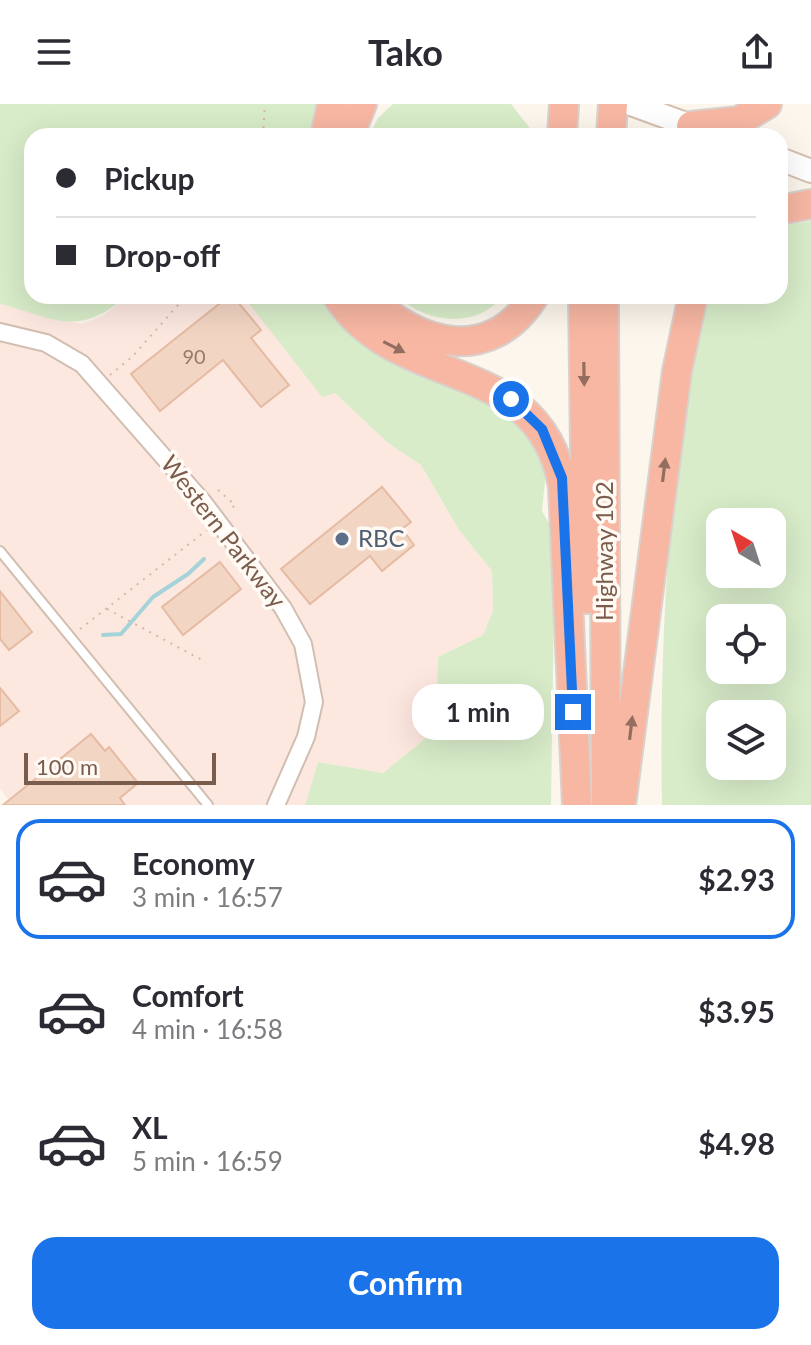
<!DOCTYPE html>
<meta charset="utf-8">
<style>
:root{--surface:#fff;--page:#f2f2f3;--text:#2b2b33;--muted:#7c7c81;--line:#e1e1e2;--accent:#1a73e8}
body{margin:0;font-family:Lato,sans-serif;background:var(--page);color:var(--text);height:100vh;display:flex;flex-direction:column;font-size:30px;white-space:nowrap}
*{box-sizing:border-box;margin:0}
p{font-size:26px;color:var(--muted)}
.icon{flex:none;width:44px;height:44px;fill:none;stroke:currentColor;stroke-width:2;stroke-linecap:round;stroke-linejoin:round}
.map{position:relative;height:701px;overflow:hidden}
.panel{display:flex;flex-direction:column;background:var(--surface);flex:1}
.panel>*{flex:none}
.banner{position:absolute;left:24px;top:24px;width:764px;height:176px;border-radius:24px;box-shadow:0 8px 32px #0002;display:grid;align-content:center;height:176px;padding:0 32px;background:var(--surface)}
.needle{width:52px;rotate:321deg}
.controls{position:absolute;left:706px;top:404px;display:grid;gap:16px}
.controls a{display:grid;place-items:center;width:80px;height:80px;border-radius:16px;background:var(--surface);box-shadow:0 8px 32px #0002;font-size:40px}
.scale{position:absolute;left:24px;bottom:20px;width:192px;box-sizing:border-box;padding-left:8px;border:4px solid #7a5c4d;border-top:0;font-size:22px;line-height:28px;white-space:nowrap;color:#7a5c4d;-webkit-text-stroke:6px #fffaf3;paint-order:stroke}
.end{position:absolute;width:36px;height:36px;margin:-18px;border:10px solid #1a73e8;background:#fff;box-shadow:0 0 0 4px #fff}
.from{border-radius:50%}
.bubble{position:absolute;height:56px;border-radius:24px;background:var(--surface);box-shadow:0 8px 32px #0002;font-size:26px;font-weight:700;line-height:56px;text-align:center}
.banner b{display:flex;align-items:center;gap:28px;height:76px;font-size:30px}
.banner b+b{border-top:2px solid var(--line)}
.banner i{width:20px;height:20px;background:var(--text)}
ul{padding:14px 0 0;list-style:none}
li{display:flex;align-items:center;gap:24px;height:120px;margin:0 16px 12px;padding:0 16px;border:4px solid transparent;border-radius:24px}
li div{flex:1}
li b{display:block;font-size:30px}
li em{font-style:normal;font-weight:700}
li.on{border-color:var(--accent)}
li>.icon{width:72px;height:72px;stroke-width:1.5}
.action{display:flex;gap:16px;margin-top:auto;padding:16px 32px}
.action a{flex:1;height:92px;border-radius:24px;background:var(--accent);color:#fff;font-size:32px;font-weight:700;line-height:92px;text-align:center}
header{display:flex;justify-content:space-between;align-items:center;height:104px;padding:0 32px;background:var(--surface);font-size:36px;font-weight:700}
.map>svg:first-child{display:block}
</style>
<header><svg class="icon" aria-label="menu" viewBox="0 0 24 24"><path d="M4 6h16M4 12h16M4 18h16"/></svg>Tako<svg class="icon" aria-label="share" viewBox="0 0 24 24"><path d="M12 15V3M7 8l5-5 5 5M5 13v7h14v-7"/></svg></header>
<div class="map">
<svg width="811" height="701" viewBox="0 0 811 701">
<rect width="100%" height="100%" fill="#fdf6ec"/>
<!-- commercial -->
<path fill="#fde8e0" d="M127 192H243L276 233 388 339 421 361 459 426 492 467 493 507 483 531 438 553 437 626 383 669 318 658 305 701H12L0 684V200L81 220 103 212Z"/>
<!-- green -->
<path fill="#d8ecc9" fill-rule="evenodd" d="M0 0H319L315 32H32V192H127C76 234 59 215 0 200Z
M393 0H511L536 32H369L378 14Z
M811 117V701H662C659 532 669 358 705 192H780V122ZM720 418H772V470H720ZM720 514H772V566H720ZM720 610H772V662H720Z
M243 192H326L357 229 403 263 465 286 524 314 547 357 542 407 555 430 551 701H305L318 658 383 669 436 626 438 553 483 531 493 507 492 467 459 426 421 361 388 339 335 289 322 293Z
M397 192H503C476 226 426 219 397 192Z"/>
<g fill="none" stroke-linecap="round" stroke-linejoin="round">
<!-- stream -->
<path stroke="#a5d3da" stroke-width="4" d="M103 531 121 530 153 493 188 470 204 455"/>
</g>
<!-- building -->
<path fill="#f3d5c3" stroke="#e6bba3" stroke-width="2" d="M229 192H233L261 226 251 234 289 281 261 303 223 256 160 307 131 270Z
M382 383 411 418 402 425 414 441 382 467 370 452 310 500 281 465Z
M220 458 241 485 183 531 162 503Z
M0 487 32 528 9 546 0 535Z
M0 584 19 607 0 622Z
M91 630 105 647 109 643 138 679 120 694 125 701H3Z"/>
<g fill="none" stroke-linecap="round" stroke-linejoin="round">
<defs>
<path id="service" d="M0 447 208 701"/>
<path id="minor" d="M0 228 46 239 82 260 203 398 283 504 303 540 314 598 306 633 276 701"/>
<path id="secondary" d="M631 0 705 27
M780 55 811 67"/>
<path id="motorway" d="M691 22 739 17 767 0
M325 32 332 0
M349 32 362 0
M562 32 564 0
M611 32 613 0
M780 106 811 100
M337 192C399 289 539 248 563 382L577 701
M368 192C418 243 491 261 534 192
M583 192 587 495
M604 192 606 700
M621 701 677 267 693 192"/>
</defs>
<!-- service casing -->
<use href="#service" stroke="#d1beb0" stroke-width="12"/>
<!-- minor casing -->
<use href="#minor" stroke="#d1beb0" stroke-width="20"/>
<!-- secondary casing -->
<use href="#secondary" stroke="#d6c0b0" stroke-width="26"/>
<!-- motorway casing -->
<use href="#motorway" stroke="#dad1cd" stroke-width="32"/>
<!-- path -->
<path stroke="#d9b8a5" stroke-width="2" stroke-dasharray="2 6" stroke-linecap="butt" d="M263 32 265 0
M110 271 132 253 186 192
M218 386 235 401 229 407
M107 505 202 556
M80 525 207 426"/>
<!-- service -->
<use href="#service" stroke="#fff" stroke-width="8"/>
<!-- minor -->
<use href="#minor" stroke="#fff" stroke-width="16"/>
<!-- secondary -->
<use href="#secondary" stroke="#fff" stroke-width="22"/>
<!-- motorway -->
<use href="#motorway" stroke="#f7b7a3" stroke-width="28"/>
</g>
<!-- one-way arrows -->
<defs><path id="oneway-solid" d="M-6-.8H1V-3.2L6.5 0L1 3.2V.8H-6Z" transform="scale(2)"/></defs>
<g fill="#936e5e">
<use href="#oneway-solid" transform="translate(394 243) rotate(27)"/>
<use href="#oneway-solid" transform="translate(584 270) rotate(89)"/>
<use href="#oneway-solid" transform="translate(664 366) rotate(-83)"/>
<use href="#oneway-solid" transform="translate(631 624) rotate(-83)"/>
</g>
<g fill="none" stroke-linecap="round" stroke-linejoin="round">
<!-- route -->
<path stroke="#1a73e8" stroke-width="10" d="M511 295 542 325 562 374 573 608"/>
</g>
<!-- markers -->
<circle fill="#5c6f8a" stroke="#fffaf3" stroke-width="3" cx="342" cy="435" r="8"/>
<g text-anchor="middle" stroke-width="7" stroke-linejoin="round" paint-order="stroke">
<!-- number labels -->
<g font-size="20" fill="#987a6a">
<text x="194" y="260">90</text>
</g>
<!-- street labels -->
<g font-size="24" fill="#7a5c4d" stroke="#fffaf3">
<text transform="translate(223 428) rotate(52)" y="8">Western Parkway</text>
<text transform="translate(605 447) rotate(-90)" y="8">Highway 102</text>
</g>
<!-- service labels -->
<g font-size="24" fill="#4e5e75" stroke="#fffaf3" text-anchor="start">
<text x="358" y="443">RBC</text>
</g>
</g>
</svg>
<div class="controls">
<a><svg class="needle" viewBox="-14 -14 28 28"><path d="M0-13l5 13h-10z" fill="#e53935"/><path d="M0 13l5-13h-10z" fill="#7c7c81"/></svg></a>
<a><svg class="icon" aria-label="locate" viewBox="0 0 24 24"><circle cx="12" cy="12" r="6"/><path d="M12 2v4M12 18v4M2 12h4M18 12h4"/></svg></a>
<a><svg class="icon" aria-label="layers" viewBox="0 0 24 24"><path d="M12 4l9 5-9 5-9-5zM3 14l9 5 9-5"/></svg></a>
</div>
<div class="scale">100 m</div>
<i class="end from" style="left:511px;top:295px"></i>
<i class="end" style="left:573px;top:608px"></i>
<div class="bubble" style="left:412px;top:580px;width:132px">1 min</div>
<div class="banner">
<b><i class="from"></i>Pickup</b>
<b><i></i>Drop-off</b>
</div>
</div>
<section class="panel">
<ul>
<li class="on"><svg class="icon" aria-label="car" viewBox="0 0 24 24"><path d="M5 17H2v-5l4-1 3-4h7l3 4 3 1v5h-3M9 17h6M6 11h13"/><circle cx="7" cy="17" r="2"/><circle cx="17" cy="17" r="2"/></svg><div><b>Economy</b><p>3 min · 16:57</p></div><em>$2.93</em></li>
<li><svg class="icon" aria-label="car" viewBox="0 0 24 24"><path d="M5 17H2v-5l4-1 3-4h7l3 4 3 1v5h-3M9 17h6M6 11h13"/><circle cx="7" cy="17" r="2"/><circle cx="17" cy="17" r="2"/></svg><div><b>Comfort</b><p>4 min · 16:58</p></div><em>$3.95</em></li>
<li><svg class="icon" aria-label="car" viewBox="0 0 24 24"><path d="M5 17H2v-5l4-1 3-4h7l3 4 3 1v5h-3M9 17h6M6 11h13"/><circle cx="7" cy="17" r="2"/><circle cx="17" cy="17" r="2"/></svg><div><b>XL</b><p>5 min · 16:59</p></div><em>$4.98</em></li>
</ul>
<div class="action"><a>Confirm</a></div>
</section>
